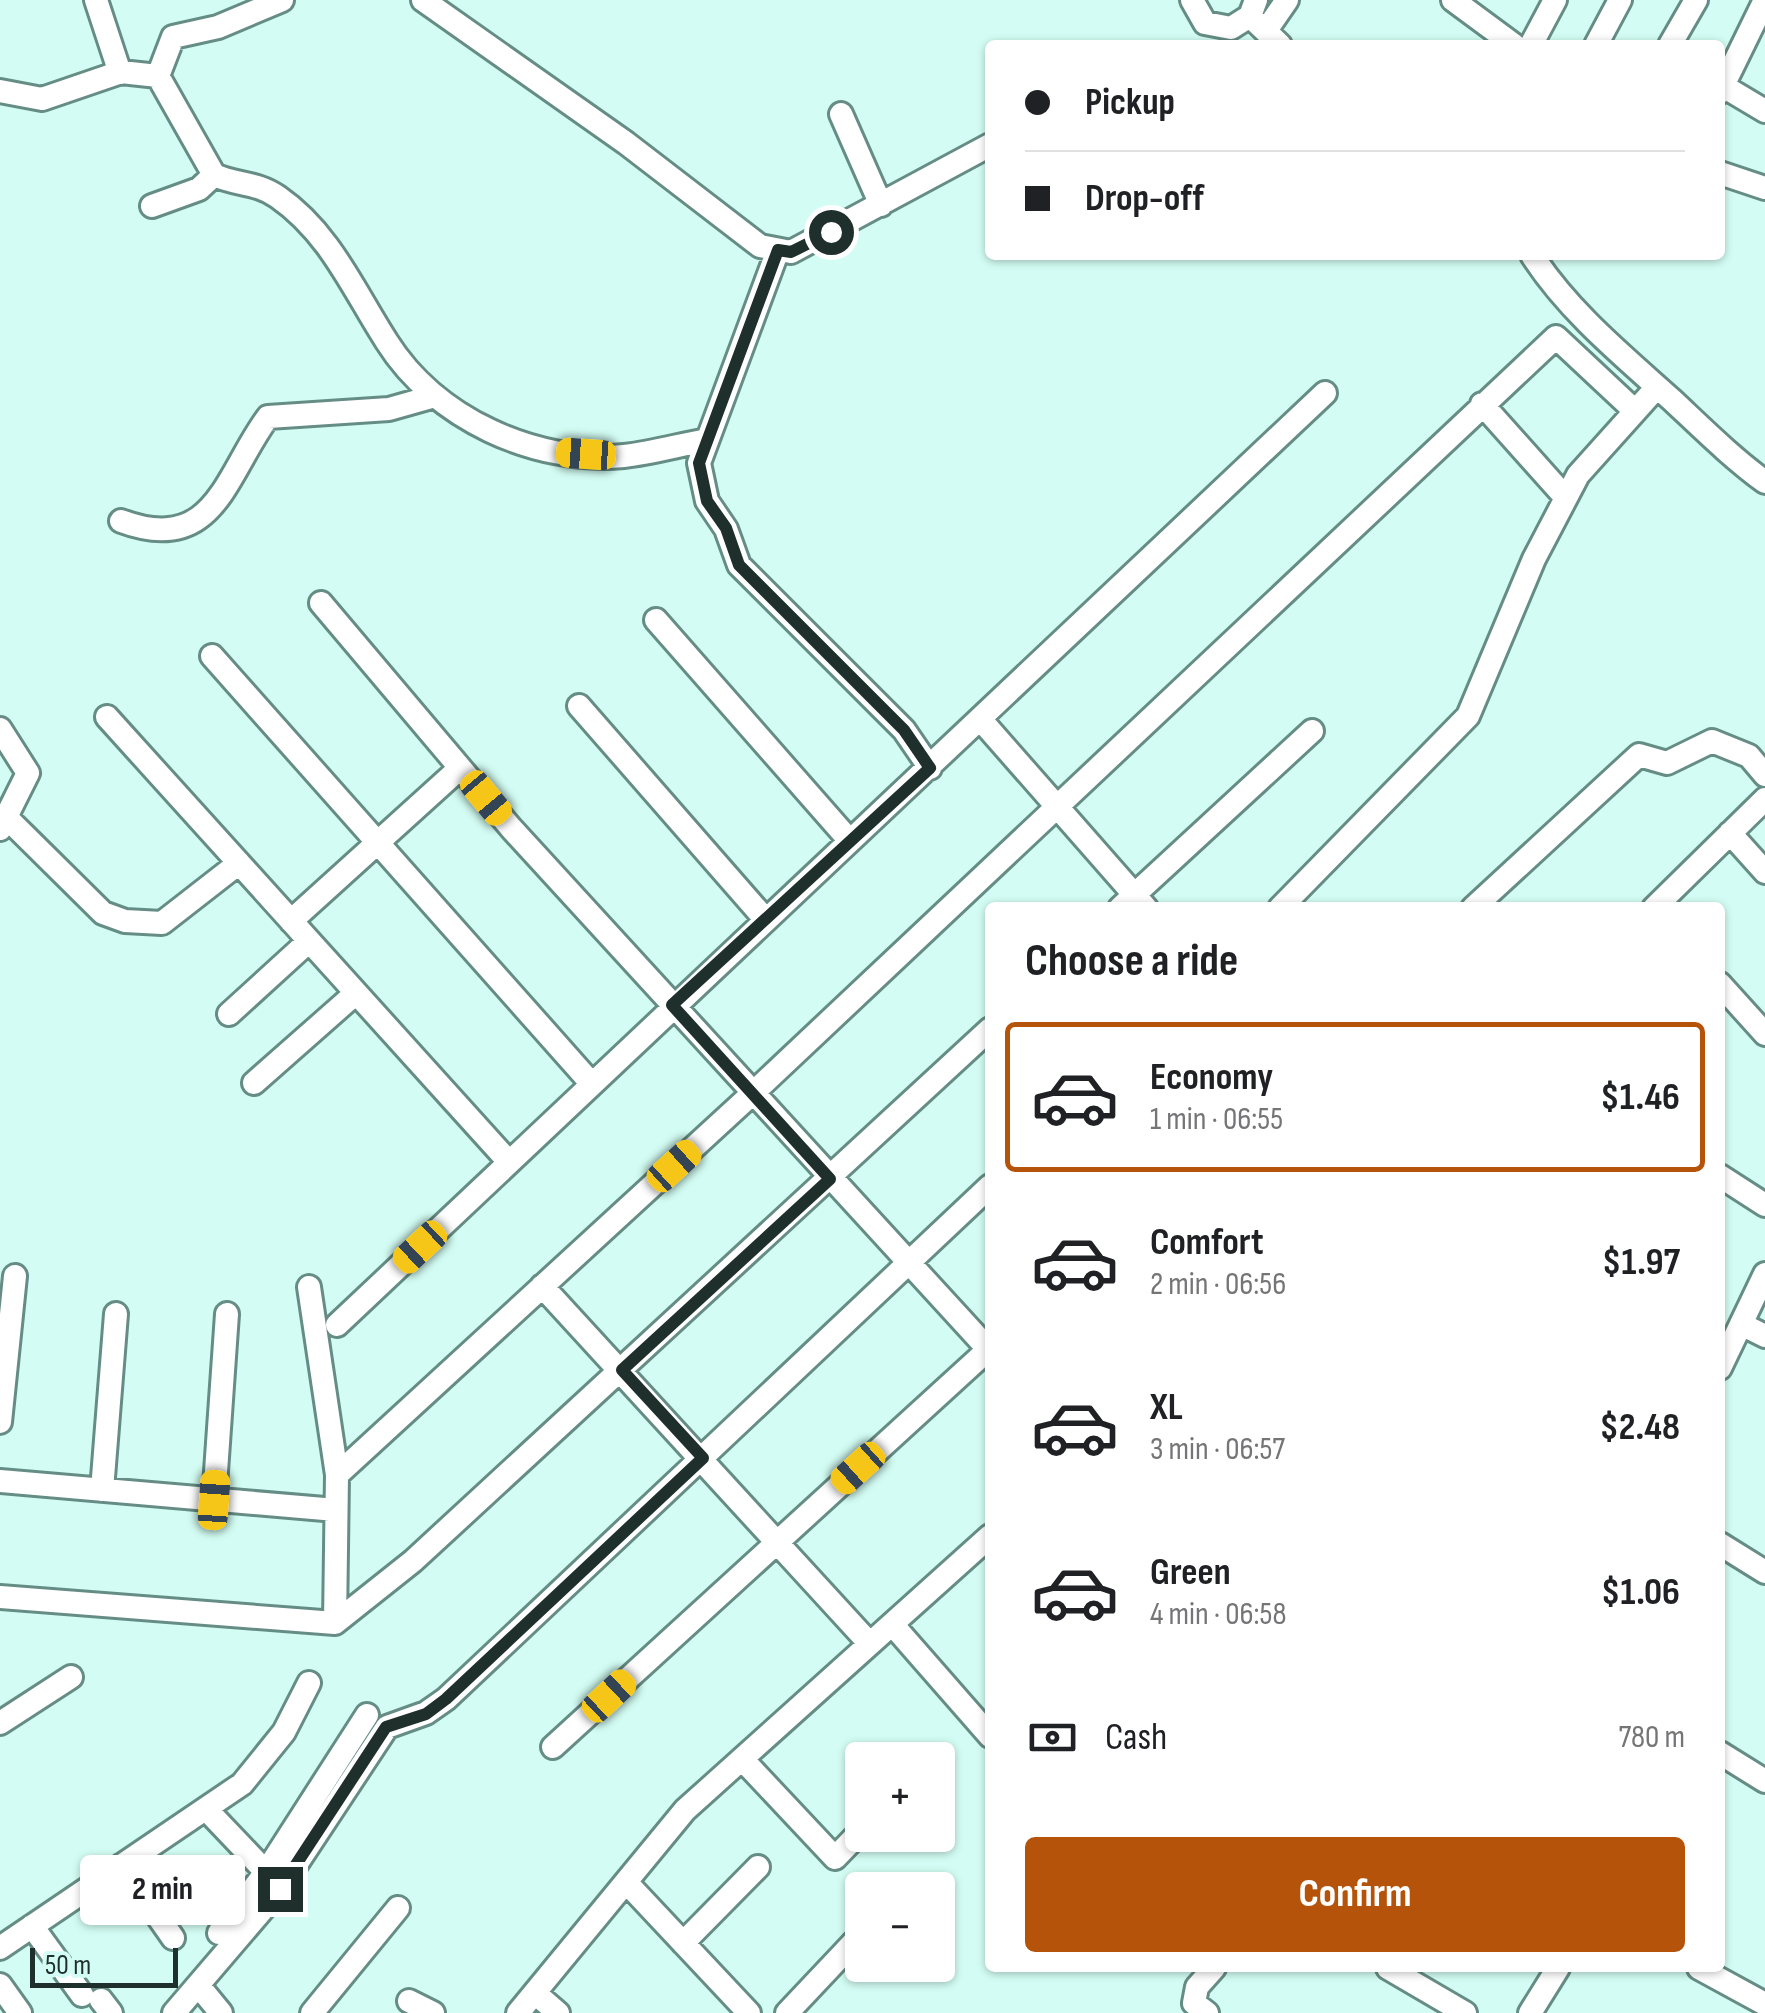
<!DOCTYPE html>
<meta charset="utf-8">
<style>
:root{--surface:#fff;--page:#f6f6f6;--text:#202124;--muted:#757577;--line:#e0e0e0;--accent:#b45309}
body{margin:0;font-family:"Sofia Sans Condensed",sans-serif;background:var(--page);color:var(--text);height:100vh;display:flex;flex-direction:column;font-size:38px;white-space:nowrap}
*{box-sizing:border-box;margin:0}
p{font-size:32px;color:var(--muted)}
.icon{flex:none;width:55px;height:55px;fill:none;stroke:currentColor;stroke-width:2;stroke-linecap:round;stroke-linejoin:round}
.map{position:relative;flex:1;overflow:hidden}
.side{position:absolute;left:985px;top:902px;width:740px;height:1070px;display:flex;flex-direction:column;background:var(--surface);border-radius:10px;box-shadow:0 2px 8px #0004}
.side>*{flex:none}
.hud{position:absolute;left:985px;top:40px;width:740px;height:220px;border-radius:10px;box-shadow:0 2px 8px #0004;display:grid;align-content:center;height:220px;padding:0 40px;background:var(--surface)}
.fabs{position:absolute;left:845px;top:1742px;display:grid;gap:20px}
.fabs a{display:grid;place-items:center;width:110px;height:110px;border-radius:10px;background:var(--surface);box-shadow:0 2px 8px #0004;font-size:50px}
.scale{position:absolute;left:30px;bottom:25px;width:148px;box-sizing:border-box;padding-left:10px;border:5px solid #1f2f2c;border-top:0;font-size:28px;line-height:35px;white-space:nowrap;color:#1f2f2c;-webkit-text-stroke:8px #d3fdf4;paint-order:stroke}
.end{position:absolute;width:45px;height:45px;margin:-22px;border:12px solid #1f2f2c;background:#fff;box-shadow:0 0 0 5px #fff}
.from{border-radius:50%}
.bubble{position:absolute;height:70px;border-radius:10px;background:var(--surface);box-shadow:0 2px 8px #0004;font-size:32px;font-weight:700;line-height:70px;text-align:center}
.car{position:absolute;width:30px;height:60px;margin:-30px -15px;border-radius:12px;box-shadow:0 0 8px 2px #0007;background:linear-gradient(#f5c518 24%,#345 0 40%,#f5c518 0 76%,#345 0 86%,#f5c518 0)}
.hud b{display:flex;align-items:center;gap:35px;height:95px;font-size:38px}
.hud b+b{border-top:2px solid var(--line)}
.hud i{width:25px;height:25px;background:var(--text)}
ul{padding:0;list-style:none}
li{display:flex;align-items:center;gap:30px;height:150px;margin:0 20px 15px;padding:0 20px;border:5px solid transparent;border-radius:10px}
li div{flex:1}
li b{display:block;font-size:38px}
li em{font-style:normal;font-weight:700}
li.current{border-color:var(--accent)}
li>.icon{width:90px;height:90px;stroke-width:1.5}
h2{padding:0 40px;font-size:45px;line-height:120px}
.pay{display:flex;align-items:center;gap:25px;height:110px;padding:0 40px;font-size:38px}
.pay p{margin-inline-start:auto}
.cta{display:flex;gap:20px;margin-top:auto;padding:20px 40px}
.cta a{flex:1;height:115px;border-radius:10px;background:var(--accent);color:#fff;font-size:40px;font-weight:700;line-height:115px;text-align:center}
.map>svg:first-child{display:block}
</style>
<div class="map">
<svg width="1765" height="2013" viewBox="0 0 1765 2013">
<rect width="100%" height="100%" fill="#d3fdf4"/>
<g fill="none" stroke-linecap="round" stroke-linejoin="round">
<defs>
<path id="street" d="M96 0 120 73
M423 0 626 143 760 246 791 252 990 145
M1192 0 1205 23 1231 28 1250 16 1256 0
M1453 0 1514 45
M1250 16 1280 45
M1267 29 1287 0
M1531 45 1555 0
M1596 45 1620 0
M1670 45 1696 0
M158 76 214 175C236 185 257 182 278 197 330 233 354 291 387 342 435 418 534 464 624 456 652 453 679 445 707 440
M1723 86 1765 111
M0 91 42 99 121 72 158 76 173 37 218 27 282 0
M1720 92 1765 0
M841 114 881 205
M1720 173 1765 188
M152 206 199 189 214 175
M778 250 699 463 707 501 726 529 739 565 904 730 930 768
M1532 255C1568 311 1623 356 1672 400 1703 429 1731 457 1765 482
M1482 404 1566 498
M121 521C215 556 225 475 268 417L389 409 435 396
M321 603 511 828 990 1351
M656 620 850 841
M212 656 591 1083
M579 706 765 919
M107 717 509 1162
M981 720 1146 908
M0 729 28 773 0 829
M8 819 103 913 125 921 162 923 239 863
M1730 833 1765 872
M1120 908 1312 731
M1280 908 1468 716 1534 559 1578 475 1657 387
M1473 908 1639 755 1667 763 1712 741 1749 756 1765 775
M1654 908 1765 799
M291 921 460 768
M1720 984 1765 1034
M229 1014 309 941
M254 1083 356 993
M1720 1176 1765 1205
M542 1286 870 1644
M309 1287 337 1475 335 1623
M1741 1324 1765 1336
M337 1325 1325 393
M1720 1368 1765 1274
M0 1422 15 1276
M337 1475 753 1093 1556 337 1635 411
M0 1481 336 1510
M102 1490 116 1314
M214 1500 227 1314
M1720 1544 1765 1572
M0 1597 335 1623 413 1561 990 1029
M892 1624 990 1736
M0 1723 71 1677
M553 1747 990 1348
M1720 1753 1765 1781
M742 1759 835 1858 862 1830
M206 1809 266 1872
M122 1865 173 1938
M626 1882 749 2013
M32 1926 82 1995
M219 1933 266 1872 367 1715
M683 1943 758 1867
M0 1948 242 1784 284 1732 309 1683
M1388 1968 1465 2013
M1699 1968 1765 2004
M0 1985 20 2013
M198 1985 221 2013
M535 1993 558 2013
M101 2000 111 2013
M409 2001 433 2013
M174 2013 280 1889 387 1727 426 1713 446 1699 990 1186
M312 2013 398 1908
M518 2013 685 1810 990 1536
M787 2013 854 1942
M1207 2013 1194 2003 1197 1987 1214 1968
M1530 2013 1558 1968"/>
</defs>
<!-- street casing -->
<use href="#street" stroke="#668d85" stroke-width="28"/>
<!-- street -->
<use href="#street" stroke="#fff" stroke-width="22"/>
</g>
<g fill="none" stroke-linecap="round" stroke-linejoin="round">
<!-- route -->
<path stroke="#1f2f2c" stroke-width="12" d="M280 1889 386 1727 426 1714 446 1699 703 1458 622 1370 830 1179 672 1005 930 768 904 730 739 565 726 528 707 501 699 463 778 250 791 252 831 232"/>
</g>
</svg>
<div class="fabs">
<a>+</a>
<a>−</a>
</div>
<div class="scale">50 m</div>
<i class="end from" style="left:831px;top:232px"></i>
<i class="end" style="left:280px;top:1889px"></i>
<div class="bubble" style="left:80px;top:1855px;width:165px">2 min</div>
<i class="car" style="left:586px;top:454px;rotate:274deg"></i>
<i class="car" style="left:486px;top:798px;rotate:140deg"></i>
<i class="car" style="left:674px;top:1166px;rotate:48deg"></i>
<i class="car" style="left:420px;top:1247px;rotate:227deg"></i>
<i class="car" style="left:858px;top:1468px;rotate:228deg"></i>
<i class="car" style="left:214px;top:1500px;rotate:4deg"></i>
<i class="car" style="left:609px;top:1696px;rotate:47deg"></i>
<div class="hud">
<b><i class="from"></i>Pickup</b>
<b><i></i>Drop-off</b>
</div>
<section class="side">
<h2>Choose a ride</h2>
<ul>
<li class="current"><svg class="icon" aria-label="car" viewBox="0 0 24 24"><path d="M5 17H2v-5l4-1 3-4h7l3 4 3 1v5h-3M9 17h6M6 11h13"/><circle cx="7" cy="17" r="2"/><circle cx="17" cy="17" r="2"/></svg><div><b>Economy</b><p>1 min · 06:55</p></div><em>$1.46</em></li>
<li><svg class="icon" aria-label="car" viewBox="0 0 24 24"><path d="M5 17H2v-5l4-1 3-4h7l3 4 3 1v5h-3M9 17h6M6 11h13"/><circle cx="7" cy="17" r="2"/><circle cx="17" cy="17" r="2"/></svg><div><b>Comfort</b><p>2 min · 06:56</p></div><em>$1.97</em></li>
<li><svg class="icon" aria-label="car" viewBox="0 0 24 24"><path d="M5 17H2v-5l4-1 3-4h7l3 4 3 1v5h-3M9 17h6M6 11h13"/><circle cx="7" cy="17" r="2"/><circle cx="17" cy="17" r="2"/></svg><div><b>XL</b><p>3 min · 06:57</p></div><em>$2.48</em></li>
<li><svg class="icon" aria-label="car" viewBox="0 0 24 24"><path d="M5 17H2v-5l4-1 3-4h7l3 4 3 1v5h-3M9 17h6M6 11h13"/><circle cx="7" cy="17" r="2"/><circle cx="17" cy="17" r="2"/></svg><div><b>Green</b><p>4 min · 06:58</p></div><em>$1.06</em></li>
</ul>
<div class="pay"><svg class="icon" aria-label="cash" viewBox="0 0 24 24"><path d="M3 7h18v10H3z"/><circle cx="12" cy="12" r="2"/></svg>Cash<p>780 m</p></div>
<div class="cta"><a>Confirm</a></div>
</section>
</div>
